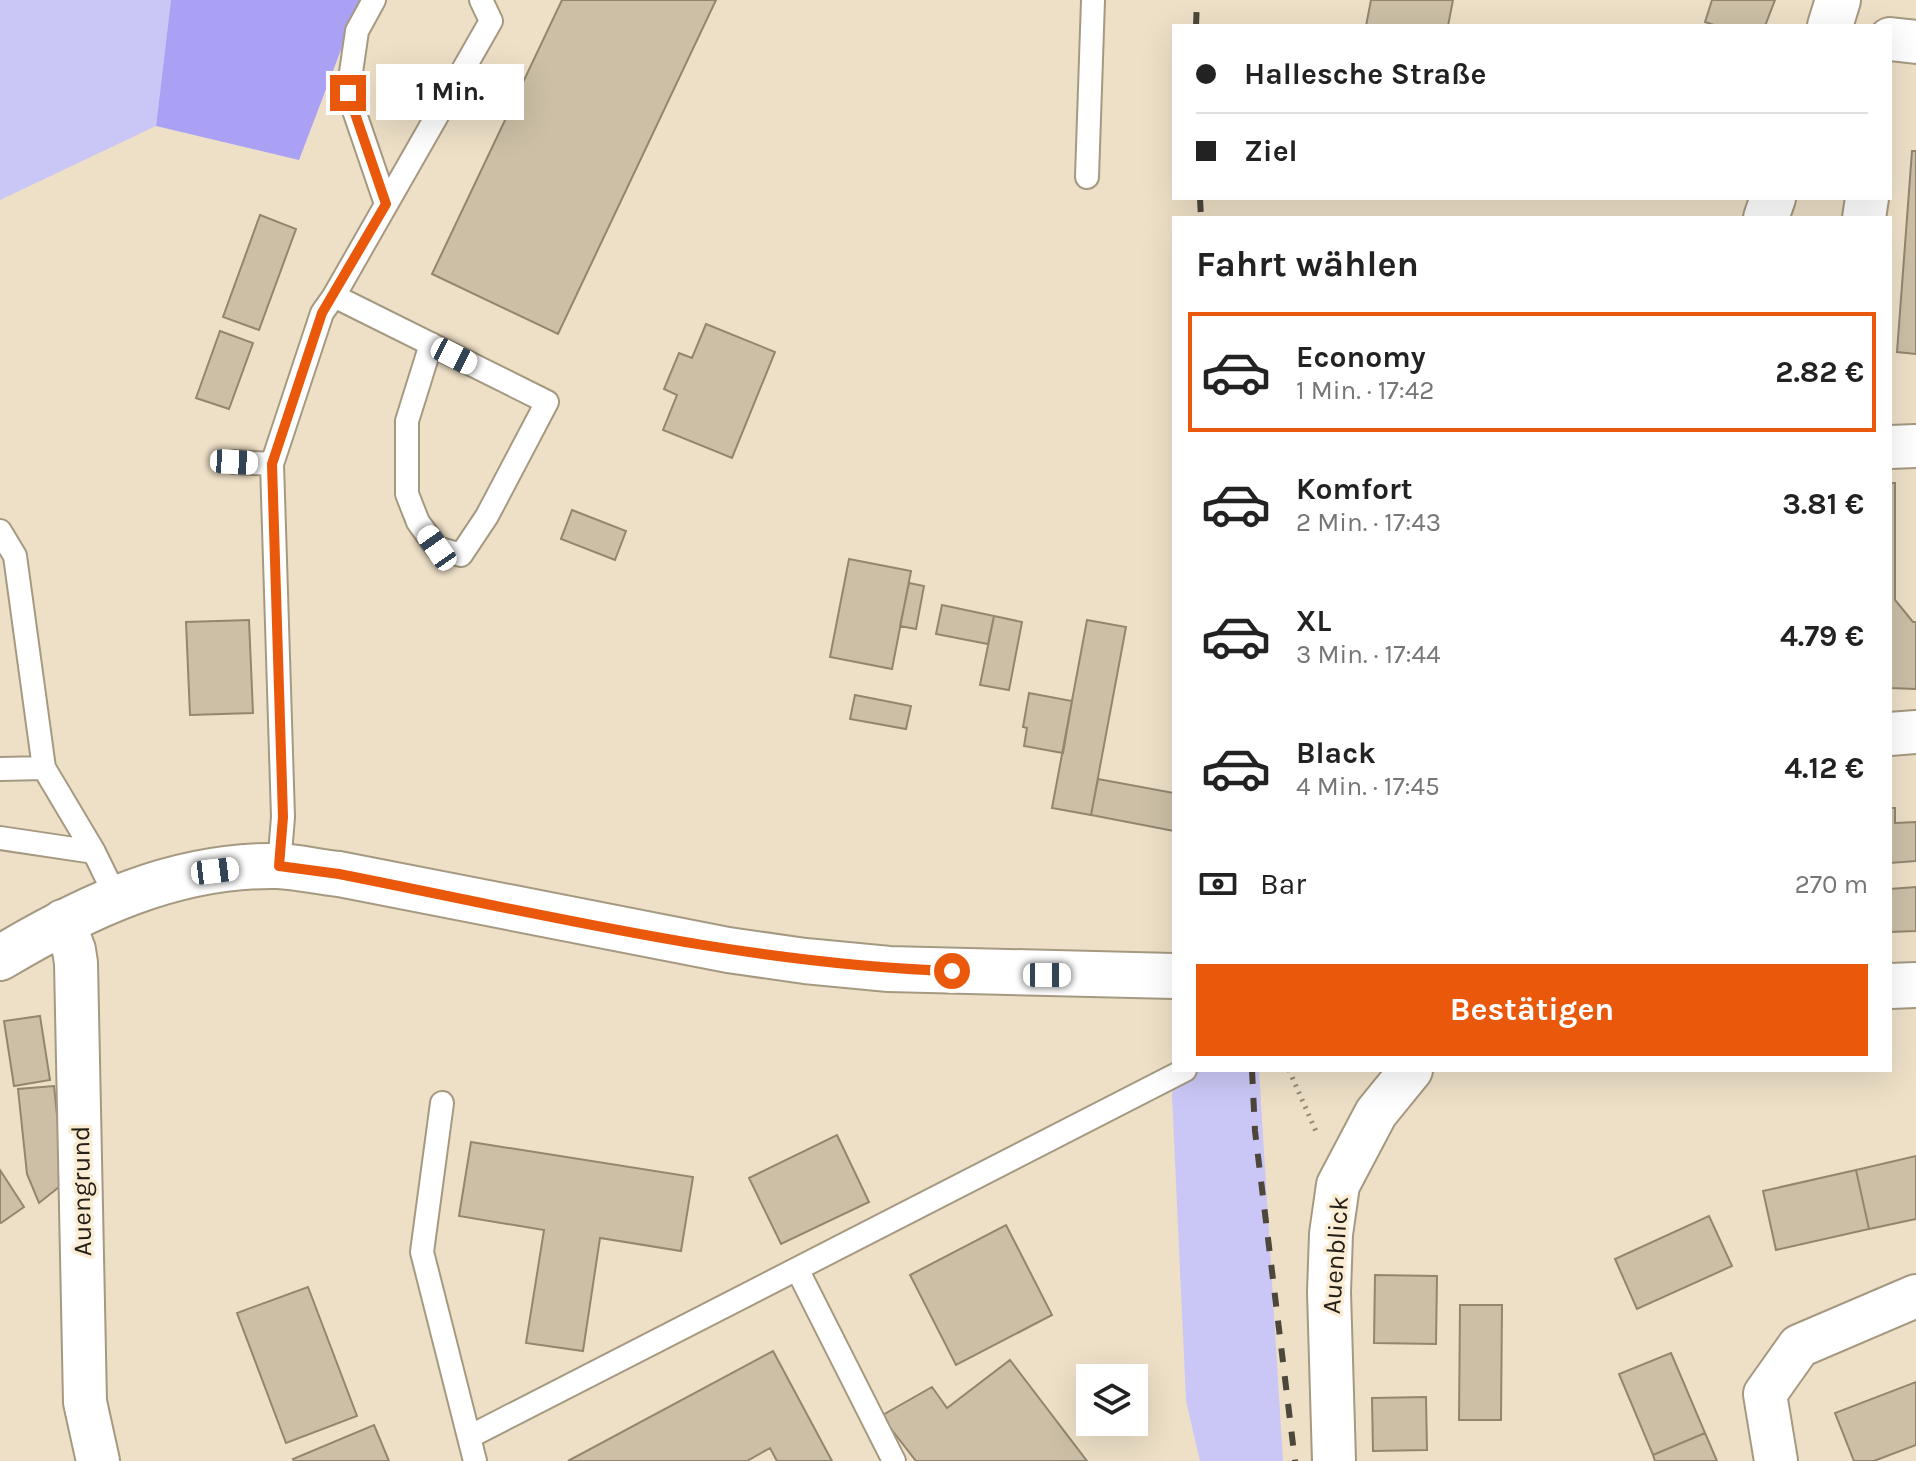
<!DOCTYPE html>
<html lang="de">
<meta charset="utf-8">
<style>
:root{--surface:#fff;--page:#f2f2f2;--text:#222;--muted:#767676;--line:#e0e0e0;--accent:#ea580c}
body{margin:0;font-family:Karla,sans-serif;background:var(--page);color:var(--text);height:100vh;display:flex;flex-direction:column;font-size:30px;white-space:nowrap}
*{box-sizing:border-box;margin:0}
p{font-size:26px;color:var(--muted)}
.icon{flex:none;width:44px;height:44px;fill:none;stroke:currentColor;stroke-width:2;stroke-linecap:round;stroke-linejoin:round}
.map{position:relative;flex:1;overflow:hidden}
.sheet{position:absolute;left:1172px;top:216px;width:720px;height:856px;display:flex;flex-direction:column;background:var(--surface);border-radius:0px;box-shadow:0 8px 32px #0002}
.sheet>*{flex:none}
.top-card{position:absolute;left:1172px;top:24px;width:720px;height:176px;border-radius:0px;box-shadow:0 8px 32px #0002;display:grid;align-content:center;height:176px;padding:0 24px;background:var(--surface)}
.controls{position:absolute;left:1076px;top:1364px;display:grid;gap:16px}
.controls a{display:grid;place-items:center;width:72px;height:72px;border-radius:0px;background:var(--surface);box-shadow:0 8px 32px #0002;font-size:40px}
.end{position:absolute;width:36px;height:36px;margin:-18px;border:10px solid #ea580c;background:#fff;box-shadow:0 0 0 4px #fff}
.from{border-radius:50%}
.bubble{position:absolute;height:56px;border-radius:0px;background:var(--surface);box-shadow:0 8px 32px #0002;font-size:26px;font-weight:700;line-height:56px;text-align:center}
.car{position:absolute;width:24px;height:48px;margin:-24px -12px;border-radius:10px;box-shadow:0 0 6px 2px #0007;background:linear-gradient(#fff 24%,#345 0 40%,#fff 0 76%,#345 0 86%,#fff 0)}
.top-card b{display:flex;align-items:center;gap:28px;height:76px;font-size:30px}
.top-card b+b{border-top:2px solid var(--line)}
.top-card i{width:20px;height:20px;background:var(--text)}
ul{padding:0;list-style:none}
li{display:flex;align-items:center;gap:24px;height:120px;margin:0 16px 12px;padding:0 8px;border:4px solid transparent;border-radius:0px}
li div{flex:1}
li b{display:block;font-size:30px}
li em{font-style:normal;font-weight:700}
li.on{border-color:var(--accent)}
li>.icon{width:72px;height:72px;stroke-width:1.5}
h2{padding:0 24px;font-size:36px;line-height:96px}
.pay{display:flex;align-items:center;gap:20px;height:88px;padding:0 24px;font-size:30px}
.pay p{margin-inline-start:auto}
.action{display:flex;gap:16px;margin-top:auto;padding:16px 24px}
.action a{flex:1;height:92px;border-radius:0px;background:var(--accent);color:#fff;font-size:32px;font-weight:700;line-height:92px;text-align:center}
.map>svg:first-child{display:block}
</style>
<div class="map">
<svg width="1916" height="1461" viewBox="0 0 1916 1461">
<rect width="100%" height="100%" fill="#eee0c7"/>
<!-- green -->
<path fill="#cac7f6" d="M0 0H171L156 126 0 200Z
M1175 1070H1259L1283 1461H1200L1186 1401 1172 1096Z"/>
<!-- forest -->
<path fill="#aaa1f5" d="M171 0H360L299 160 156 126Z"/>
<!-- building -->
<path fill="#ccbfa6" stroke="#92866f" stroke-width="2" d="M562 0H716L558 334 432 274Z
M1371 0H1453L1448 26H1366Z
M1712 0H1775L1765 26H1717L1705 22Z
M1912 151H1916V354L1897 352Z
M260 215 296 229 259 330 223 317Z
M706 324 775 352 732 458 663 430 677 395 664 389 679 353 692 358Z
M220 331 253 343 229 409 196 398Z
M1890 483H1895V600L1913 622H1916V689L1890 688Z
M572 510 626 531 615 560 561 539Z
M849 559 911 571 892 669 830 657Z
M909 583 924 586 916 629 900 626Z
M942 605 994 616 988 644 936 634Z
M994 616 1022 622 1009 690 980 685Z
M249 620 253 713 190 715 186 622Z
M1087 620 1126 627 1091 815 1052 808Z
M1029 693 1072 701 1063 753 1024 746 1027 728 1023 727Z
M855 695 911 706 906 729 850 719Z
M1098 779 1174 793V831L1091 815Z
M1890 808H1895V823L1916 822V861L1890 863Z
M1916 887V931L1890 932V889Z
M40 1016 50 1080 14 1086 4 1021Z
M54 1086 64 1183 39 1203 27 1174 18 1089Z
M837 1135 869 1202 781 1244 749 1178Z
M471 1142 693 1177 681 1251 600 1238 583 1351 526 1343 544 1230 459 1216Z
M1916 1156V1219L1869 1229 1856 1170Z
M0 1170 24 1207 1 1223 0 1222Z
M1856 1170 1869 1229 1776 1250 1763 1191Z
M1709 1216 1732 1266 1637 1309 1615 1259Z
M1006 1225 1052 1315 956 1365 910 1275Z
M1375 1275 1437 1276 1436 1344 1374 1343Z
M308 1287 357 1416 286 1443 237 1313Z
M1460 1305H1502L1501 1420H1459Z
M773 1351 832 1461H777L770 1448 747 1461H568Z
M1671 1353 1705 1433 1653 1455 1619 1374Z
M1010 1360 1087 1461H916L881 1416 932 1387 947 1408Z
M1916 1382V1445L1874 1461H1854L1835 1413Z
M1426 1397 1427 1450 1373 1451 1372 1398Z
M374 1425 389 1461H294L293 1459Z
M1705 1433 1717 1461H1655L1653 1455Z"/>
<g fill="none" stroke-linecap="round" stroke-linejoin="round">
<defs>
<path id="service" d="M374 0 357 31 348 93 386 204
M1087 177 1093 0
M334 296 491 21 481 0
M234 462 272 464
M0 531 15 556 44 768 94 852
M0 769 44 768
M0 838 94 852 116 897
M279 866 283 817 272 464 322 313 334 296 547 402 487 516 461 555 437 548 418 522 407 494V421L431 344
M442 1103 422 1252 475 1461
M797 1269 894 1461
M469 1437 1185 1070"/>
<path id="minor" d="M1890 39 1916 42
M1864 218 1867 198
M1890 447 1916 446
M1890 734 1916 732
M63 921 74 950 76 963 85 1402 98 1461
M1334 1461 1329 1292 1331 1234 1338 1185 1376 1113 1411 1070
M1776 1461 1765 1394 1799 1346 1916 1296"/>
<path id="tertiary" d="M1830 26 1838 0
M1766 218 1773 198"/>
<path id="secondary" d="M0 958C85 907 176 864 278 866 298 867 319 872 339 874L728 950 805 961 889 969 1174 976
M1890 986 1916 985"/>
</defs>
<!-- service casing -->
<use href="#service" stroke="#a59981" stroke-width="26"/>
<!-- minor casing -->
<use href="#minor" stroke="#a59981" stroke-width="46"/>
<!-- tertiary casing -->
<use href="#tertiary" stroke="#a59981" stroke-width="48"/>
<!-- secondary casing -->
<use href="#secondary" stroke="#a59981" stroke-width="48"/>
<!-- path -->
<path stroke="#938977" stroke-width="5" stroke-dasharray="2 6" stroke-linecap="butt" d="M1289 1070 1318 1136"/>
<!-- service -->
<use href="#service" stroke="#fff" stroke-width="22"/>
<!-- minor -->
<use href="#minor" stroke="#fff" stroke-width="42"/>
<!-- tertiary -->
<use href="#tertiary" stroke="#fff" stroke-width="44"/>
<!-- secondary -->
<use href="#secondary" stroke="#fff" stroke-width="44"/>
<!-- rail -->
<path stroke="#4d463a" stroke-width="6" stroke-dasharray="14 14" stroke-linecap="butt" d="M1196 26 1197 0
M1200 198 1201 218
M1252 1070 1255 1131 1295 1461"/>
</g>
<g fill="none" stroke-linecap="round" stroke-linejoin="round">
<!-- route -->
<path stroke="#ea580c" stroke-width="10" d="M348 93 386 204 322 313 272 464 283 817 279 866 339 874C542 914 745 964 952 971"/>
</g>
<g text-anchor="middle" stroke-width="7" stroke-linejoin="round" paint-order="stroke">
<!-- street labels -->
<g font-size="26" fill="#241f16" stroke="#fbedd4">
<text transform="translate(81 1191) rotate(-91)" y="9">Auengrund</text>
<text transform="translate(1335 1255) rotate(-86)" y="9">Auenblick</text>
</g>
</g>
</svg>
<div class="controls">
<a><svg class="icon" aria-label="layers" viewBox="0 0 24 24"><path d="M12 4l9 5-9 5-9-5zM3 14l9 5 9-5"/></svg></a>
</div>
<i class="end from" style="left:952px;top:971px"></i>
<i class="end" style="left:348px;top:93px"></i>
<div class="bubble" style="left:376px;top:64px;width:148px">1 Min.</div>
<i class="car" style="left:454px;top:356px;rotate:117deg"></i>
<i class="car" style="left:234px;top:462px;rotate:93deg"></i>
<i class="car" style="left:437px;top:548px;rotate:325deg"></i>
<i class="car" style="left:215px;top:871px;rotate:83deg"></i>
<i class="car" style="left:1047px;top:975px;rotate:90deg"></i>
<div class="top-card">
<b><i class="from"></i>Hallesche Straße</b>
<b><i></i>Ziel</b>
</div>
<section class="sheet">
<h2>Fahrt wählen</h2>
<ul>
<li class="on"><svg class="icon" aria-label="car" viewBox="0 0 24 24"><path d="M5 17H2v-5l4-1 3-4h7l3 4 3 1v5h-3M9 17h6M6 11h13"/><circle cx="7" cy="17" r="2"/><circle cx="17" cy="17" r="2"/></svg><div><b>Economy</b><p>1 Min. · 17:42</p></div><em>2.82 €</em></li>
<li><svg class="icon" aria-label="car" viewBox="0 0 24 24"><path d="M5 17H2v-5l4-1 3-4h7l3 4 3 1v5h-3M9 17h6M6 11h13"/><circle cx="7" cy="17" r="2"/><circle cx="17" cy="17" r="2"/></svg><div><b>Komfort</b><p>2 Min. · 17:43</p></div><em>3.81 €</em></li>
<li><svg class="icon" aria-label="car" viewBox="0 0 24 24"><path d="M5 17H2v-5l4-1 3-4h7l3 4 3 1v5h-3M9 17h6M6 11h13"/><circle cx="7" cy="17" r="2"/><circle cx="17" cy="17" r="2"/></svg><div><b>XL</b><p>3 Min. · 17:44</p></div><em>4.79 €</em></li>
<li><svg class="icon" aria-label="car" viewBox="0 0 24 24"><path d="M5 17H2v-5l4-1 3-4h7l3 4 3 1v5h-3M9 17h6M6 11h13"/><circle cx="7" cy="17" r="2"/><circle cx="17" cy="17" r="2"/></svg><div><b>Black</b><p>4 Min. · 17:45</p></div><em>4.12 €</em></li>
</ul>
<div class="pay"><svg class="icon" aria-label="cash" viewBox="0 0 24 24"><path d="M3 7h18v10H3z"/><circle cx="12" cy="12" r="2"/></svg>Bar<p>270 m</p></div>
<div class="action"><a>Bestätigen</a></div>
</section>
</div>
